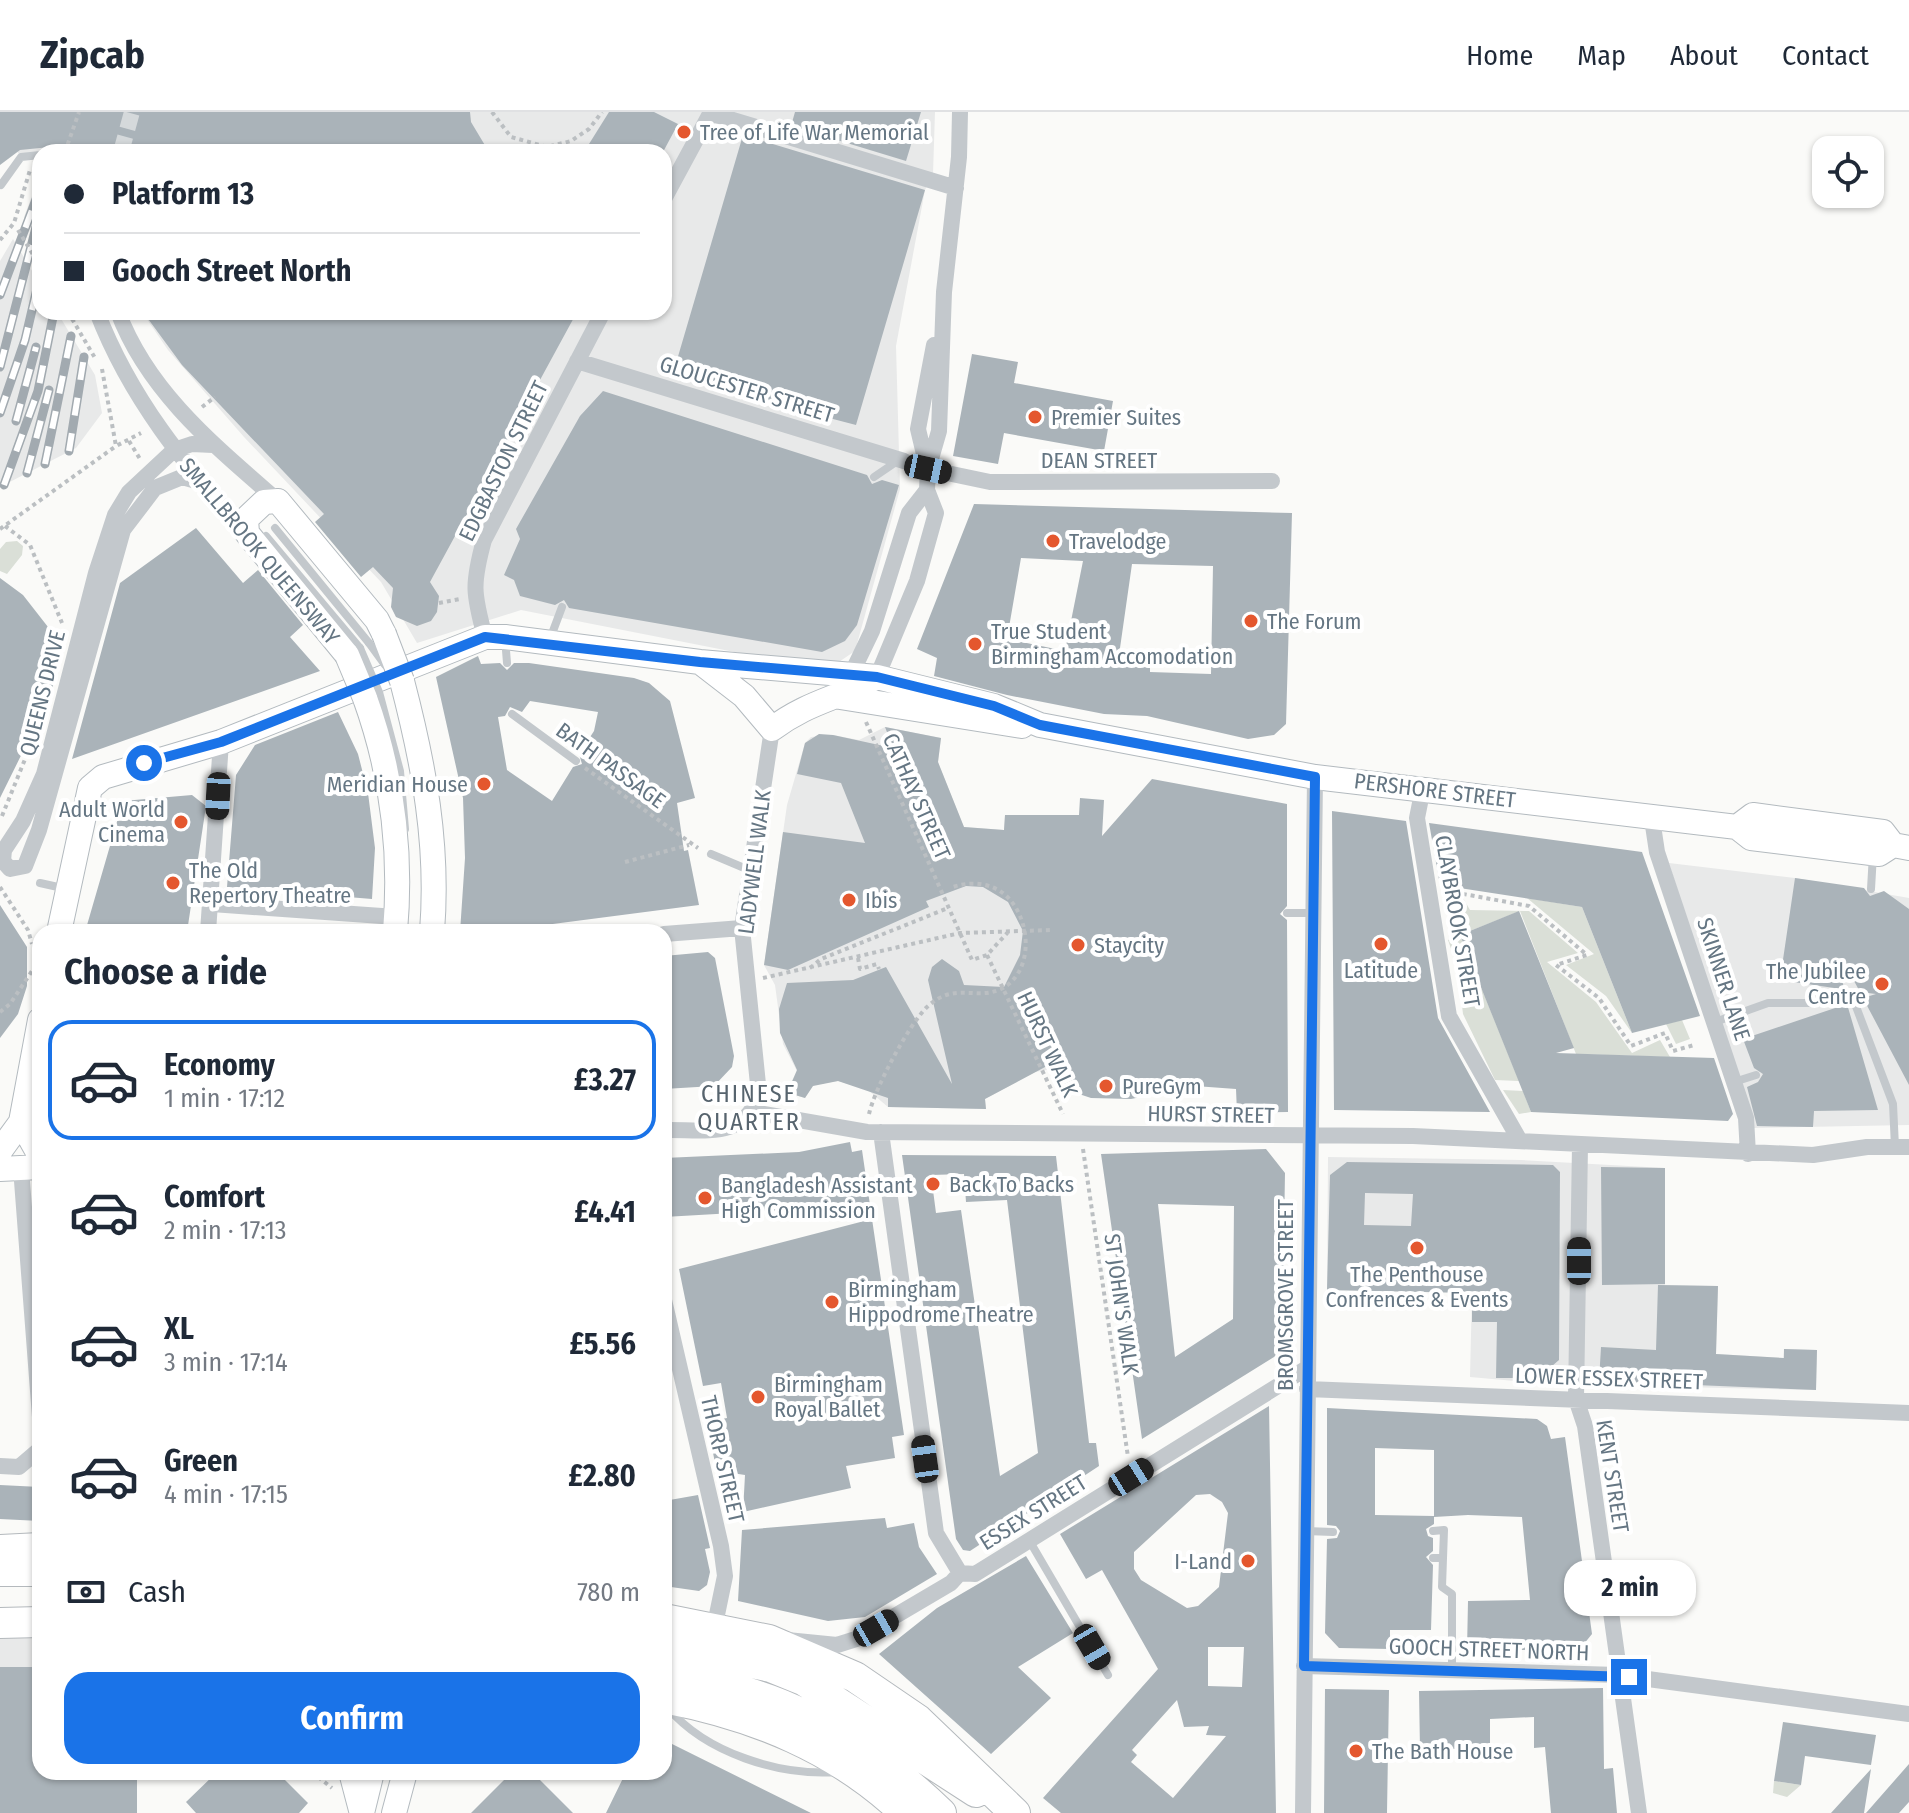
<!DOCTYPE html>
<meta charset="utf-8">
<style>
:root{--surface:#fff;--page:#f2f2f3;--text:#1f2937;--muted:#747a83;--line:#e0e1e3;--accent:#1a73e8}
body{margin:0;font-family:"Fira Sans Condensed",sans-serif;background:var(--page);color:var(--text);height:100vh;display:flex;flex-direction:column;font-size:30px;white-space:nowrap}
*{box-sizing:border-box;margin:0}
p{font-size:26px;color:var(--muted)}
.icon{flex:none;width:44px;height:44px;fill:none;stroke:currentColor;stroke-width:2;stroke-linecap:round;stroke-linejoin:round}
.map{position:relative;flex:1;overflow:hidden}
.drawer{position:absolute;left:32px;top:812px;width:640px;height:856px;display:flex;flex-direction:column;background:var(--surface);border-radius:24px;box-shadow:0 2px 6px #0004}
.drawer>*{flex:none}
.banner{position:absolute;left:32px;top:32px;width:640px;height:176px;border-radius:24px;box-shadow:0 2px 6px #0004;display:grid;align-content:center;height:176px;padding:0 32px;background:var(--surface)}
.controls{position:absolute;left:1812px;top:24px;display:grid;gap:16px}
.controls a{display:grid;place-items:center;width:72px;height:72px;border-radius:16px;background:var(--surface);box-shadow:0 2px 6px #0004;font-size:40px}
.end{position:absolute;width:36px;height:36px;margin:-18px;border:10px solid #1a73e8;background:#fff;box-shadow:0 0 0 4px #fff}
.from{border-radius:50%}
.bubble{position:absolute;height:56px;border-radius:24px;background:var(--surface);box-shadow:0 2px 6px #0004;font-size:26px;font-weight:700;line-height:56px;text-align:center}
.car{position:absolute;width:24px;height:48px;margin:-24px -12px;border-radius:10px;box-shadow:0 0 6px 2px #0007;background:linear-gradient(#222 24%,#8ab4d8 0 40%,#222 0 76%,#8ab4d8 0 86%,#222 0)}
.banner b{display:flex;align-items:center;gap:28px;height:76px;font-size:30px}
.banner b+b{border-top:2px solid var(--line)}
.banner i{width:20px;height:20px;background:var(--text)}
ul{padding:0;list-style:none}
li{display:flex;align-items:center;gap:24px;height:120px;margin:0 16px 12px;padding:0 16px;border:4px solid transparent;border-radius:24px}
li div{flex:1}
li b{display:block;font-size:30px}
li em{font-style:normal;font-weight:700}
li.active{border-color:var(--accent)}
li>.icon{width:72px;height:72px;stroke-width:1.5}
h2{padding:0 32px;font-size:36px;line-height:96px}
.pay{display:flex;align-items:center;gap:20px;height:88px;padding:0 32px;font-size:30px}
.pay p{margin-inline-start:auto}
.primary-button{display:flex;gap:16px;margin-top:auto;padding:16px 32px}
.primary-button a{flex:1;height:92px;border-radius:24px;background:var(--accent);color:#fff;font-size:32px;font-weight:700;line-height:92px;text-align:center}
header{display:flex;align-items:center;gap:48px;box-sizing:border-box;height:112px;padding:0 40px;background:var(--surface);border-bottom:2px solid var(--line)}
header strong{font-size:38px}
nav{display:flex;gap:44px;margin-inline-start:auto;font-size:28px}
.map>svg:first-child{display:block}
</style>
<header>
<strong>Zipcab</strong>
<nav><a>Home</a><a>Map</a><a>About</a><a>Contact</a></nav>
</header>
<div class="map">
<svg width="1909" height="1701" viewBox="0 0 1909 1701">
<rect width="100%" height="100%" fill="#fafaf8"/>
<!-- built -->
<path fill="#e8e9e9" d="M0 0H935L933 62 925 78 896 234 900 377 855 539 827 558 521 498 417 531 381 470 244 325 168 238 142 200H664V40H40V48L19 42 0 17Z
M40 63V131L24 105Z
M13 127 40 172V200H57L95 263 102 301 76 336 0 375V149Z
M885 615 941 626 938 650 964 715 1004 718 1005 703H1041L1062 955 1035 960 985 987 986 997 888 995 868 978 838 969 813 973 805 986 795 983 790 974 798 961 783 932 775 873 764 853 787 693 805 631 811 625 833 623 859 628Z
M1669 751 1795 766 1909 786V1013L1753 1016Z
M1328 1045 1521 1048 1665 1056V1173L1718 1174 1716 1242 1783 1246 1784 1237 1817 1238 1816 1278 1550 1272 1470 1265 1472 1181 1327 1178Z
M0 1525 40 1526V1616L0 1615Z"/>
<!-- green -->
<path fill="#dadfd7" d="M17 429 23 434 22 443 7 462 0 459V437L6 430Z
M1462 784 1470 798 1529 799 1578 841 1547 850 1596 890 1632 941 1660 928 1670 945 1576 942 1520 799 1460 823 1469 846 1456 851 1448 828 1460 823 1446 792Z
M1527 786 1582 795 1632 921 1606 884 1566 853 1594 842Z
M1473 855 1519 969 1495 968 1463 902 1458 860Z
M1682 908 1690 927 1676 932 1666 912Z
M1503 978 1523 979 1531 1000 1519 1002Z
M1774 1669 1801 1673 1787 1685 1773 1681Z"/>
<!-- building -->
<path fill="#aab3b9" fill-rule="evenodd" d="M0 0H470L471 10 489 40H77L80 32 20 38 0 53Z
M609 0H654L678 12 663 40H584Z
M795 0H921L906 49 791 14Z
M743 23 925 78 856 313 672 265Z
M143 200H577L430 470 439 484 437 500 431 509 417 514 396 505 391 495 393 476 373 455 361 465 315 410 324 402 182 253Z
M972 242 1018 250 1014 271 1113 289 1104 339 1004 321 998 352 953 344Z
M603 279 867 363 872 372 882 368 899 373 857 513 845 529 822 540 569 496 564 488 555 493 520 484 514 468 504 463 520 427 516 417 580 304Z
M974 392 1292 401 1286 612 1274 623 1248 627 1147 604 1104 602 1007 583 934 564 937 546 917 537ZM1021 446 1083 449 1065 539 1007 527ZM1132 452 1213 454 1211 562 1150 560V544L1119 543Z
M196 416 243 471 258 458 303 513 290 525 320 559 72 647 120 471Z
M0 466 23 483 48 515 56 552 49 600 43 599 0 686Z
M478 544 481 552 500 551 507 558 514 551H529L634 566 649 571 670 589 695 686 677 691 684 739 688 738 699 793 545 813 547 820H460L465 746 463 686 436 565ZM530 589 598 600 594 619 579 642 582 652 573 655 552 689 507 658 498 605 505 604 510 595 522 600Z
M338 600 358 642 368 681 375 736 372 787 227 775 236 663 255 633Z
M885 615 941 626 938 650 964 715 1004 718 1005 703H1079L1080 686 1104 688 1102 724 1152 667 1287 692V794L1280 802 1287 808 1288 1000 1237 1001 1236 977 1195 974 1131 987 1091 986 1061 976 1062 946 985 987 986 997 888 995V986L838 969 813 974 805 986 795 983 790 974 797 958 780 921 779 897 787 871 853 868 886 855 952 972 928 868 932 855 942 847 959 859 964 873 1004 875 1020 843 1023 819 1008 790 983 775 966 774 926 789 929 795 788 858 764 853 783 720 865 731 841 671 797 662 805 631 819 622 833 623 893 636Z
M192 683 206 694 187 820H85L123 689Z
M1332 699 1406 709 1438 906 1490 1000 1334 998Z
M1429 711 1642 740 1700 904 1632 921 1582 795 1440 773Z
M1795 766 1864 776 1870 784 1884 779 1909 797V973L1863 886 1876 882 1860 880 1846 854 1839 856 1844 876 1841 877 1780 868Z
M0 793 27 835V874L18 902 0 926Z
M1519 799 1574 936 1556 941 1714 946 1733 1002 1728 1009 1531 1000 1460 823Z
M708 840 715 846 734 944 732 955 714 974 664 977V844Z
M1847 892 1878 998 1814 999 1813 1015 1757 1014 1747 975 1758 970 1763 962 1754 956 1743 927Z
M850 1030 852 1040 862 1038 870 1093 664 1105V1046L799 1040Z
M1266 1037 1285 1061 1282 1240 1142 1327 1101 1042ZM1158 1092 1234 1094 1233 1207 1175 1245Z
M902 1043 1056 1044 1089 1331H1096L1099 1354 970 1439 963 1438 956 1427ZM964 1062 966 1090 1007 1088 1038 1341 1000 1364 961 1098 936 1101 931 1063Z
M1347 1050 1553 1053 1560 1060 1559 1248 1538 1266H1496L1497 1210H1472V1181L1327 1178 1330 1063ZM1365 1081 1413 1082 1411 1114 1364 1113Z
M1601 1055 1665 1056V1172L1602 1173Z
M872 1107 904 1323 892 1325 895 1346 846 1354 851 1376 743 1400 745 1363 732 1361 724 1397 707 1310 727 1306 721 1271 703 1274 679 1157Z
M1658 1173 1718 1174 1716 1242 1784 1246V1237L1817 1238 1816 1278 1599 1269 1601 1235 1656 1238Z
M1269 1294 1276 1701H1061L1043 1686 1158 1557 1102 1458 1086 1467 1060 1422ZM1210 1382 1222 1390 1228 1401 1219 1475 1198 1494 1187 1496 1141 1468 1134 1457V1440L1196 1383ZM1208 1535H1244L1242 1575 1208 1574ZM1177 1588 1184 1615 1209 1614 1206 1623 1226 1624 1173 1686 1131 1650 1137 1643 1132 1638Z
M1327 1296 1537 1307 1547 1314 1551 1327 1565 1325 1592 1522 1579 1538H1467L1468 1489 1530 1488 1522 1405 1468 1403 1434 1405V1412L1426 1417 1428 1424 1433 1426V1439L1426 1445 1433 1453 1431 1518H1390V1537L1339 1536 1325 1521 1327 1427 1337 1426 1340 1419 1336 1414 1327 1413ZM1375 1336 1434 1338V1404L1375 1403Z
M0 1373 40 1375V1409L0 1407Z
M698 1383 710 1436 705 1437 710 1460 707 1473 699 1479 664 1474V1389Z
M885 1406 887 1416 914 1411 919 1435 937 1462 865 1505 828 1509 738 1489 742 1418Z
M1026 1444 1073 1521 1018 1555 1051 1586 991 1642 879 1542 937 1496Z
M0 1555H40V1660H137V1701H0Z
M1603 1576 1604 1657 1613 1656 1617 1701H1551L1545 1635 1534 1636V1605L1490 1607V1636L1420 1638 1419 1579Z
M1325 1577 1389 1578 1387 1701H1324Z
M1783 1610 1876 1623 1871 1653 1805 1644 1801 1673 1774 1669Z
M664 1628 811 1701H606L626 1660H664Z
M1909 1652V1690L1899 1701H1866Z
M1871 1657 1864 1701H1831Z
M217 1660H277L308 1691 299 1701H196L186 1690Z
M512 1660H532L573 1701H471Z"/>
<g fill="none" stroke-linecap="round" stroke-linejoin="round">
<!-- street-tunnel -->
<path stroke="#d5d9db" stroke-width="16" stroke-dasharray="16 8" stroke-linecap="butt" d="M121 40 132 0"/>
<defs>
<path id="secondary" d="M347 543 247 421 246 407 264 390 278 389 377 508 384 522
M700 550 744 584 772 617C809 589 838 587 877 565
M402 569C424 653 439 733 432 820
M840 585 1022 614
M365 586C392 661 402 741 395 820
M1737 715 1753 703 1883 720 1893 733
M59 820 90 676 103 665 221 630 485 525H505L700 550 877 565 994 594 1040 613 1315 665 1737 715 1751 726 1879 742 1893 733 1909 736
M40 908 21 1010 40 1044
M0 1039 21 1010
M0 1057 40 1055
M351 1660 361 1698
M362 1701 372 1660
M394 1701 405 1660"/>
<path id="highway" d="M0 1438 40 1436
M0 1459H40
M664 1507 769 1528 855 1565 918 1608 1015 1701
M0 1511 40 1510
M664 1533 771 1555 803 1568 976 1680
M664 1562C694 1569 725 1573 755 1583 824 1605 889 1651 941 1701
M664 1586C754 1603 837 1636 905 1701"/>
</defs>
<!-- secondary casing -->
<use href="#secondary" stroke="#b3babf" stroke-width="26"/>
<!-- highway casing -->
<use href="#highway" stroke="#b4b9bd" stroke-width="32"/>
<!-- path -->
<path stroke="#bbbfc2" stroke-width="4" stroke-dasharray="4 4" stroke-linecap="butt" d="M492 0 511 25 547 35 571 29 589 17 602 0
M65 40 79 0
M0 128 14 111 30 58
M68 200 95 246
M102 257 116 334 141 321
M202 295 215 285
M129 329 140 347
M5 414 30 433 62 511
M0 417 116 334
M439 491 460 487
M866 610 972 848 987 843 1009 819
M585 656 698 736
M2 704 32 630
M625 750 689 733
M0 775 28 818 32 832
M1447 779 1529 794 1587 843 1556 853 1599 886 1631 934 1665 921 1673 939 1694 933
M987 843 1063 1002
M858 846 860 857 877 852 879 857
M810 856 821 847 948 796
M763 866 960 821 1052 818
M0 900 10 892 34 856
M869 1002C875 976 908 914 927 895 955 869 975 889 1001 877 1037 859 1031 799 1000 779 985 770 968 770 953 775
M1083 1037 1128 1345
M312 1660 332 1676"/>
<!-- lane -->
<path stroke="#c3c8cc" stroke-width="8" d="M1 73 21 45 40 43
M874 365 896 350
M275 416 369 531
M266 424 360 536
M505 526 507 551
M550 527 562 495
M379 580 400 659 405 717
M512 602 576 649
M711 742 749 758
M40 771 67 777
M1871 777 1873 742
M1287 801H1311
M37 844H40
M1715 910 1768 891H1819L1848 882 1852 884 1893 992 1895 1035
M1734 970 1756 963
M1306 1419 1333 1420
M1029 1428 1108 1563
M1433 1446H1443L1444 1418 1433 1419
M1443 1446 1442 1475 1452 1482V1558
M668 1596C706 1641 779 1664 837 1660"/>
<!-- street -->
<path stroke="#c3c8cc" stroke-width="16" d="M710 1 956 76
M664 87 711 0
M97 200C130 286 185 354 247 421
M118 200C148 280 215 334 278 389
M577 249 904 349
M927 355 918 317 934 233
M928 357 990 370 1272 369
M200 370 182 365 155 376 123 418 39 718 25 754 10 757 3 749 4 738 23 709 44 662 96 461 115 403 129 380 174 338 192 332 213 333
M485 525C473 481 472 472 484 428L603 200
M877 565 917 469 936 401 927 378 928 357 939 319 944 180 959 45 960 0
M847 571 872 519 909 401 927 378
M1423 676 1417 706 1449 904 1520 1029
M1652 707 1657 740 1746 1006 1748 1042
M212 792 396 805
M208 820 221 630
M664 822 742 816
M753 1000 867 1020 1413 1024 1813 1043 1867 1035H1909
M664 1018C704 1017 745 1028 759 982L742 816 772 617
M881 1020 936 1421 960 1461
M1580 1033 1576 1287 1585 1314 1639 1701
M21 1056 40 1305
M664 1188 721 1434 725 1464 714 1517
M1307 1277 1909 1301
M0 1354 19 1355 40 1337
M960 1461 975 1462 1307 1256
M787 1528 837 1533 856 1527 951 1471 960 1461
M1304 1554 1618 1563 1909 1602
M1303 1701 1315 665"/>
<!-- secondary -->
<use href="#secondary" stroke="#fff" stroke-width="24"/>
<!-- highway -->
<use href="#highway" stroke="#fff" stroke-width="30"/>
<defs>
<path id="rail" d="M0 183 40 77
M0 255 40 100
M0 301 25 228 40 164
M16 309 36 235
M69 339 84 245
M45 352 71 224
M27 361 49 278
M4 373 38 279 54 200"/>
</defs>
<!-- rail casing -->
<use href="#rail" stroke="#a2aab0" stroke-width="9"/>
<!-- rail -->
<use href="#rail" stroke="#fff" stroke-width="6" stroke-dasharray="18" stroke-linecap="butt"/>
<defs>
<path id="secondary-bridge" d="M384 522 402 569
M347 543 365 586"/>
</defs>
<!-- secondary-bridge casing -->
<use href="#secondary-bridge" stroke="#b3babf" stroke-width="26" stroke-linecap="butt"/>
<!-- path-bridge -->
<path stroke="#bbbfc2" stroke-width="4" stroke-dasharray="4 4" stroke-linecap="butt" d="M18 118 40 154"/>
<!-- lane-bridge -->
<path stroke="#c3c8cc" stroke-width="8" d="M369 531 385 553
M360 536 379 580"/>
<!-- secondary-bridge -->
<use href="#secondary-bridge" stroke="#fff" stroke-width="24"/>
</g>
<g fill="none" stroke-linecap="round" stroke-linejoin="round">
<!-- route -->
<path stroke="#1a73e8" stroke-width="10" d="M144 651 221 630 485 525 700 550 877 565 994 594 1040 613 1315 665 1304 1554 1629 1565"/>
</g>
<!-- markers -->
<g fill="#e4572e" stroke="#fff" stroke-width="3">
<circle cx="684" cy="20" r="8"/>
<circle cx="1035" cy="305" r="8"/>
<circle cx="1053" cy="429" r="8"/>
<circle cx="1251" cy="509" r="8"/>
<circle cx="975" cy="532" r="8"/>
<circle cx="484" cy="672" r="8"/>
<circle cx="181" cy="710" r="8"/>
<circle cx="173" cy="771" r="8"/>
<circle cx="849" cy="788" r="8"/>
<circle cx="1381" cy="832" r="8"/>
<circle cx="1078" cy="833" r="8"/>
<circle cx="1882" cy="872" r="8"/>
<circle cx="1106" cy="974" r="8"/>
<circle cx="933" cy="1072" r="8"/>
<circle cx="705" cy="1086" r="8"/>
<circle cx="1417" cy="1136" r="8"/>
<circle cx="832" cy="1190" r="8"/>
<circle cx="758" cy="1285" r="8"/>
<circle cx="1248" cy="1449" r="8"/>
<circle cx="1356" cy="1639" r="8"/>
</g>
<g text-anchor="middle" stroke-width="8" stroke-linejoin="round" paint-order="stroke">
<!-- poi labels -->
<g font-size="22" fill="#657683" stroke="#fff" text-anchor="start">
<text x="700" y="28">Tree of Life War Memorial</text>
<text x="1051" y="313">Premier Suites</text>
<text x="1069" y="437">Travelodge</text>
<text x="1267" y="517">The Forum</text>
<text x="991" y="527">True Student<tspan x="991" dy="25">Birmingham Accomodation</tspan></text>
<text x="468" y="680" text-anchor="end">Meridian House</text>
<text x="165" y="705" text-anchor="end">Adult World<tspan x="165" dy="25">Cinema</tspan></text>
<text x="189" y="766">The Old<tspan x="189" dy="25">Repertory Theatre</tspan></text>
<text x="865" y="796">Ibis</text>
<text x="1094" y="841">Staycity</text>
<text x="1381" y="866" text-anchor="middle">Latitude</text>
<text x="1866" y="867" text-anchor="end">The Jubilee<tspan x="1866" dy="25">Centre</tspan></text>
<text x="1122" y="982">PureGym</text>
<text x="949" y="1080">Back To Backs</text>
<text x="721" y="1081">Bangladesh Assistant<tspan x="721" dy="25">High Commission</tspan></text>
<text x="1417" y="1170" text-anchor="middle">The Penthouse<tspan x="1417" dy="25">Confrences &amp; Events</tspan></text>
<text x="848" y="1185">Birmingham<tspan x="848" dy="25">Hippodrome Theatre</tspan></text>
<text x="774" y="1280">Birmingham<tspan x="774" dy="25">Royal Ballet</tspan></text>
<text x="1232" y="1457" text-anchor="end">I-Land</text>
<text x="1372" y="1647">The Bath House</text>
</g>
<!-- street labels -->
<g font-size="22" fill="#657683" stroke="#fff">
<text transform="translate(747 277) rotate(17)" y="8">GLOUCESTER STREET</text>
<text x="1099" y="356">DEAN STREET</text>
<text transform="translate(503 349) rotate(-64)" y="8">EDGBASTON STREET</text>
<text transform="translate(260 439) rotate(50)" y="8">SMALLBROOK QUEENSWAY</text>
<text transform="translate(42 581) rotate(-76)" y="8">QUEENS DRIVE</text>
<text transform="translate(611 653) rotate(36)" y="8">BATH PASSAGE</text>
<text transform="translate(1435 678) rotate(7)" y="8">PERSHORE STREET</text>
<text transform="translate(917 684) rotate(66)" y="8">CATHAY STREET</text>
<text transform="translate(754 750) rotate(-83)" y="8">LADYWELL WALK</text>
<text transform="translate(1458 809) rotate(80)" y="8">CLAYBROOK STREET</text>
<text transform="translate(1724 867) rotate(72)" y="8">SKINNER LANE</text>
<text transform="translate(1048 932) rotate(65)" y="8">HURST WALK</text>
<text transform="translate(1211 1002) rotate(1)" y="8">HURST STREET</text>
<text transform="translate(1285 1183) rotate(-90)" y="8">BROMSGROVE STREET</text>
<text transform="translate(1122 1192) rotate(82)" y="8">ST JOHN'S WALK</text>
<text transform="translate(1609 1266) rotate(2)" y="8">LOWER ESSEX STREET</text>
<text transform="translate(723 1347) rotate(77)" y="8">THORP STREET</text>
<text transform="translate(1613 1364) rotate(81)" y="8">KENT STREET</text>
<text transform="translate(1033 1400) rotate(-32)" y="8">ESSEX STREET</text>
<text transform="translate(1489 1537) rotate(2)" y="8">GOOCH STREET NORTH</text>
</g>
<!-- neighbourhood labels -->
<g font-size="24" letter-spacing="2" fill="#57646e" stroke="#fff">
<text x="749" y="990">CHINESE<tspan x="749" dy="28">QUARTER</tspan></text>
</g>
</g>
</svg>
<div class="controls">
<a><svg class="icon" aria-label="locate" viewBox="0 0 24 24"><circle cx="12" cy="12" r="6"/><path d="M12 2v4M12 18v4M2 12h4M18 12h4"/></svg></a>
</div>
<i class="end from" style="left:144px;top:651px"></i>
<i class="end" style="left:1629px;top:1565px"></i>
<div class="bubble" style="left:1564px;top:1448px;width:132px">2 min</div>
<i class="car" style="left:928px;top:357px;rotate:102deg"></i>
<i class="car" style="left:218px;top:684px;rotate:183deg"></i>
<i class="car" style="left:1579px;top:1149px;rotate:0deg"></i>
<i class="car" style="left:925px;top:1347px;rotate:352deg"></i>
<i class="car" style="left:1131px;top:1365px;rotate:58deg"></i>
<i class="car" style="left:876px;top:1516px;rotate:60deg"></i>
<i class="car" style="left:1092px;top:1535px;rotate:150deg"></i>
<div class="banner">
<b><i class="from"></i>Platform 13</b>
<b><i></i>Gooch Street North</b>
</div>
<section class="drawer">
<h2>Choose a ride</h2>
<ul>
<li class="active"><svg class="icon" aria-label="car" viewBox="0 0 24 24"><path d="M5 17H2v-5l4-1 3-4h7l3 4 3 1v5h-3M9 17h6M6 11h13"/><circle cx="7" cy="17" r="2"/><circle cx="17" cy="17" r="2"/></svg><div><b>Economy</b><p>1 min · 17:12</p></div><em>£3.27</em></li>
<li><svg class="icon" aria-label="car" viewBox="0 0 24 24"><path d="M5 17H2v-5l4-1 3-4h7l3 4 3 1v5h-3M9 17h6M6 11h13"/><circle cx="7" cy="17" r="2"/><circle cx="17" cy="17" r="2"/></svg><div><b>Comfort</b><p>2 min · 17:13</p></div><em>£4.41</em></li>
<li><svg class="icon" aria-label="car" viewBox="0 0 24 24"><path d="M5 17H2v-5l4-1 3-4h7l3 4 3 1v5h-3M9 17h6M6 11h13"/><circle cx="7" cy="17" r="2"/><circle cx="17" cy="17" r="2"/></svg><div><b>XL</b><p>3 min · 17:14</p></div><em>£5.56</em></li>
<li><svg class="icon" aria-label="car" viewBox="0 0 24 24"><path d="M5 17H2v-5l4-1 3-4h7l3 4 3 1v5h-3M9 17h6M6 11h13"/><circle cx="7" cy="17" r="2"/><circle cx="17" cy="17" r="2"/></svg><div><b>Green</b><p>4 min · 17:15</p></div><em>£2.80</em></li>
</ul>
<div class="pay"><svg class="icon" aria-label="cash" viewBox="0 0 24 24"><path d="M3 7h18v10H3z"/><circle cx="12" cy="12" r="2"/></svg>Cash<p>780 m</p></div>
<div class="primary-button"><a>Confirm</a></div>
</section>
</div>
